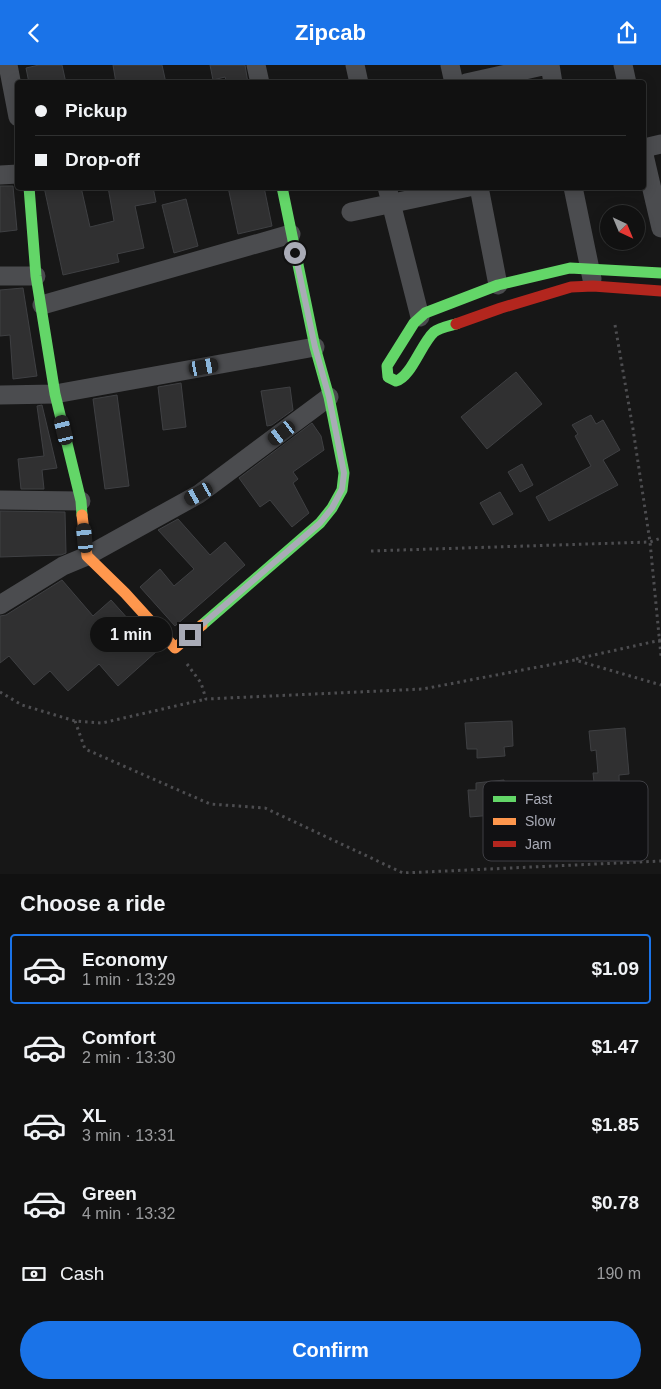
<!DOCTYPE html>
<meta charset="utf-8">
<style>
:root{--surface:#111;--page:#1e1f1f;--text:#f1f3f6;--muted:#9c9d9f;--line:#303131;--accent:#1a73e8}
body{margin:0;font-family:Helvetica,sans-serif;background:var(--page);color:var(--text);height:100vh;display:flex;flex-direction:column;font-size:19px;white-space:nowrap}
*{box-sizing:border-box;margin:0}
p{font-size:16px;color:var(--muted)}
.icon{flex:none;width:28px;height:28px;fill:none;stroke:currentColor;stroke-width:2;stroke-linecap:round;stroke-linejoin:round}
.map{position:relative;height:809px;overflow:hidden}
.drawer{display:flex;flex-direction:column;background:var(--surface);flex:1}
.drawer>*{flex:none}
.hud{position:absolute;left:15px;top:15px;width:631px;height:110px;border-radius:5px;box-shadow:0 2px 12px #0003,0 0 0 1px var(--line);display:grid;align-content:center;height:110px;padding:0 20px;background:var(--surface)}
.needle{width:32px;rotate:136deg}
.fabs{position:absolute;left:600px;top:140px;display:grid;gap:10px}
.fabs a{display:grid;place-items:center;width:45px;height:45px;border-radius:50%;background:var(--surface);box-shadow:0 2px 12px #0003,0 0 0 1px var(--line);font-size:25px}
.end{position:absolute;width:22px;height:22px;margin:-11px;border:6px solid #a9abb6;background:#111;box-shadow:0 0 0 2px #111}
.from{border-radius:50%}
.bubble{position:absolute;height:35px;border-radius:18px;background:var(--surface);box-shadow:0 2px 12px #0003,0 0 0 1px var(--line);font-size:16px;font-weight:700;line-height:35px;text-align:center}
.car{position:absolute;width:15px;height:30px;margin:-15px -8px;border-radius:6px;box-shadow:0 0 4px 1px #0007;background:linear-gradient(#222 24%,#8ab4d8 0 40%,#222 0 76%,#8ab4d8 0 86%,#222 0)}
.hud b{display:flex;align-items:center;gap:18px;height:48px;font-size:19px}
.hud b+b{border-top:1px solid var(--line)}
.hud i{width:12px;height:12px;background:var(--text)}
ul{padding:0;list-style:none}
li{display:flex;align-items:center;gap:15px;height:70px;margin:0 10px 8px;padding:0 10px;border:2px solid transparent;border-radius:5px}
li div{flex:1}
li b{display:block;font-size:19px}
li em{font-style:normal;font-weight:700}
li.active{border-color:var(--accent)}
li>.icon{width:45px;height:45px;stroke-width:1.5}
h2{padding:0 20px;font-size:22px;line-height:60px}
.pay{display:flex;align-items:center;gap:12px;height:55px;padding:0 20px;font-size:19px}
.pay p{margin-inline-start:auto}
.action{display:flex;gap:10px;margin-top:auto;padding:10px 20px}
.action a{flex:1;height:58px;border-radius:30px;background:var(--accent);color:#fff;font-size:20px;font-weight:700;line-height:58px;text-align:center}
header{display:flex;justify-content:space-between;align-items:center;height:65px;padding:0 20px;background:var(--accent);color:#fff;font-size:22px;font-weight:700}
.map>svg:first-child{display:block}
</style>
<header><svg class="icon" aria-label="back" viewBox="0 0 24 24"><path d="M15 5l-7 7 7 7"/></svg>Zipcab<svg class="icon" aria-label="share" viewBox="0 0 24 24"><path d="M12 15V3M7 8l5-5 5 5M5 13v7h14v-7"/></svg></header>
<div class="map">
<svg width="661" height="809" viewBox="0 0 661 809">
<rect width="100%" height="100%" fill="#171717"/>
<!-- building -->
<path fill="#303031" stroke="#3f4043" d="M39 0H62L66 18H29L26 3Z
M113 0H162L166 18H116Z
M210 0H245L248 18H227L225 12 213 15Z
M0 121H13L17 165 0 167Z
M44 122H81L90 162 114 156 108 122H153L156 137 135 141 144 183 117 189 119 197 63 210Z
M228 122H264L272 161 238 169Z
M186 134 198 181 174 188 162 140Z
M23 223 37 311 13 314 10 270 0 271V225Z
M516 307 542 339 487 384 461 352Z
M181 318 186 362 163 365 158 322Z
M290 322 293 345 272 360 267 361 261 326Z
M117 330 129 421 105 424 93 334Z
M42 340 57 403 42 405 44 424H21L18 394 44 391 37 341Z
M591 350 596 359 603 355 620 385 603 395 618 420 549 456 536 432 591 401 575 371 578 369 572 360Z
M312 358 321 371 324 385 293 407 298 414 293 418 309 448 292 462 270 435 260 442 239 413Z
M522 399 533 420 520 427 508 407Z
M500 427 513 449 493 460 480 438Z
M0 446 65 447 66 488 61 490 0 492Z
M178 454 210 490 225 477 245 500 175 561 140 522 160 504 174 521 194 504 158 465Z
M62 515 93 551 111 535 157 586 118 621 99 599 68 626 50 606 34 620 9 591 0 598V551L6 550Z
M512 656 513 681 504 682 505 691 477 693V684H467L465 658Z
M625 663 629 709 619 710 620 744 541 747 540 731H536V719L594 717 593 708H598L596 685 591 686 589 666Z
M504 715 505 725 514 724 516 748 470 752 468 725H476V718Z"/>
<g fill="none" stroke-linecap="round" stroke-linejoin="round">
<!-- path -->
<path stroke="#4d4d50" stroke-width="3" stroke-dasharray="2.5 4" stroke-linecap="butt" d="M615 260 633 364 650 477 661 591
M371 486 650 477 661 473
M576 594 661 575
M187 599 201 618 206 634 423 624 575 595 661 620
M0 627 22 640 75 656 102 658 206 634
M75 656 85 684 210 739 265 743 403 808 661 796"/>
<!-- street -->
<path stroke="#4b4c4f" stroke-width="19" d="M8 0 18 52
M256 0 260 18
M355 0 359 18
M450 0 454 18
M550 0 553 18
M623 0 627 18
M466 18 547 0
M644 83 661 79
M644 90 661 163
M0 110 18 109
M387 122 420 252
M479 122 498 220
M573 122 592 214
M351 147 469 122
M0 211H36
M42 240 291 169
M0 330 55 329 315 282
M0 435 81 436
M0 540 63 501 87 491 199 429 329 332"/>
<!-- fast -->
<path stroke="#63d668" stroke-width="11" d="M29 122 36 211 55 329 81 436 82 450
M456 259C449 261 439 263 434 267 421 279 411 312 396 316L388 312 387 301 414 258 425 248 498 220 570 203 661 208
M202 560 320 458 332 443 342 425 344 408 329 332 315 282 282 122"/>
<!-- slow -->
<path stroke="#ff974d" stroke-width="11" d="M82 450 87 491 125 528 175 583 202 560"/>
<!-- jam -->
<path stroke="#b3261e" stroke-width="11" d="M456 259 501 243 571 222 593 221 661 226"/>
</g>
<g fill="none" stroke-linecap="round" stroke-linejoin="round">
<!-- route -->
<path stroke="#a9abb6" stroke-width="6" d="M190 570 320 458 332 443 342 424 344 408 329 332 315 282 295 188"/>
</g>
<!-- legend -->
<rect x="483" y="716" width="165" height="80" rx="8" fill="#111113" stroke="#3f3f44" stroke-width="1"/>
<rect x="493" y="731" width="23" height="6" fill="#63d668"/>
<rect x="493" y="753" width="23" height="7" fill="#ff974d"/>
<rect x="493" y="776" width="23" height="6" fill="#b3261e"/>
<g font-size="14" fill="#a9abb6">
<text x="525" y="739">Fast</text>
<text x="525" y="761">Slow</text>
<text x="525" y="784">Jam</text>
</g>
</svg>
<div class="fabs">
<a><svg class="needle" viewBox="-14 -14 28 28"><path d="M0-13l5 13h-10z" fill="#e53935"/><path d="M0 13l5-13h-10z" fill="#9c9d9f"/></svg></a>
</div>
<i class="end from" style="left:295px;top:188px"></i>
<i class="end" style="left:190px;top:570px"></i>
<div class="bubble" style="left:90px;top:552px;width:82px">1 min</div>
<i class="car" style="left:204px;top:302px;rotate:80deg"></i>
<i class="car" style="left:64px;top:365px;rotate:346deg"></i>
<i class="car" style="left:282px;top:368px;rotate:233deg"></i>
<i class="car" style="left:199px;top:429px;rotate:241deg"></i>
<i class="car" style="left:85px;top:473px;rotate:354deg"></i>
<div class="hud">
<b><i class="from"></i>Pickup</b>
<b><i></i>Drop-off</b>
</div>
</div>
<section class="drawer">
<h2>Choose a ride</h2>
<ul>
<li class="active"><svg class="icon" aria-label="car" viewBox="0 0 24 24"><path d="M5 17H2v-5l4-1 3-4h7l3 4 3 1v5h-3M9 17h6M6 11h13"/><circle cx="7" cy="17" r="2"/><circle cx="17" cy="17" r="2"/></svg><div><b>Economy</b><p>1 min · 13:29</p></div><em>$1.09</em></li>
<li><svg class="icon" aria-label="car" viewBox="0 0 24 24"><path d="M5 17H2v-5l4-1 3-4h7l3 4 3 1v5h-3M9 17h6M6 11h13"/><circle cx="7" cy="17" r="2"/><circle cx="17" cy="17" r="2"/></svg><div><b>Comfort</b><p>2 min · 13:30</p></div><em>$1.47</em></li>
<li><svg class="icon" aria-label="car" viewBox="0 0 24 24"><path d="M5 17H2v-5l4-1 3-4h7l3 4 3 1v5h-3M9 17h6M6 11h13"/><circle cx="7" cy="17" r="2"/><circle cx="17" cy="17" r="2"/></svg><div><b>XL</b><p>3 min · 13:31</p></div><em>$1.85</em></li>
<li><svg class="icon" aria-label="car" viewBox="0 0 24 24"><path d="M5 17H2v-5l4-1 3-4h7l3 4 3 1v5h-3M9 17h6M6 11h13"/><circle cx="7" cy="17" r="2"/><circle cx="17" cy="17" r="2"/></svg><div><b>Green</b><p>4 min · 13:32</p></div><em>$0.78</em></li>
</ul>
<div class="pay"><svg class="icon" aria-label="cash" viewBox="0 0 24 24"><path d="M3 7h18v10H3z"/><circle cx="12" cy="12" r="2"/></svg>Cash<p>190 m</p></div>
<div class="action"><a>Confirm</a></div>
</section>
